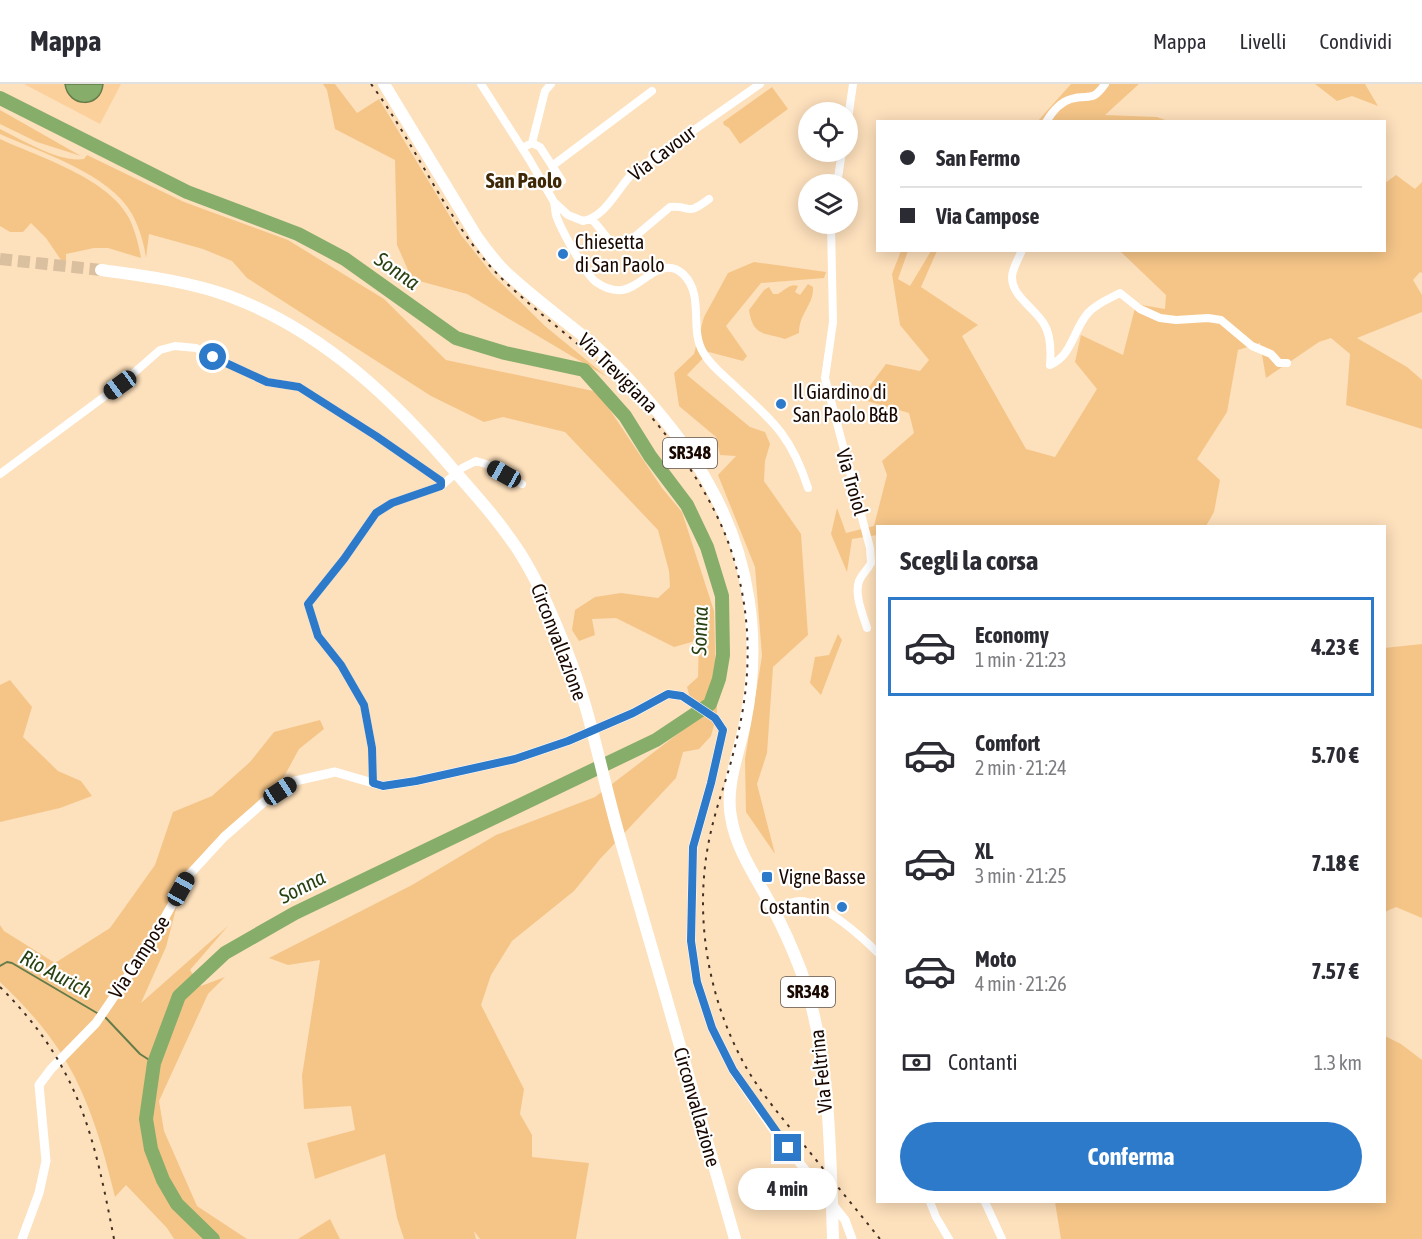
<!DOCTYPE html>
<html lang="it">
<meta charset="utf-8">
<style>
:root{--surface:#fff;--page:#f2f2f3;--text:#2b2b33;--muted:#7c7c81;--line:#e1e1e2;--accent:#2e7aca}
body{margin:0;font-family:"Asap Condensed",sans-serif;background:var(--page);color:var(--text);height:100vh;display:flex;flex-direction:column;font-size:22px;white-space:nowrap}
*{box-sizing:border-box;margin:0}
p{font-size:20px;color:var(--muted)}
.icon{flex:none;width:33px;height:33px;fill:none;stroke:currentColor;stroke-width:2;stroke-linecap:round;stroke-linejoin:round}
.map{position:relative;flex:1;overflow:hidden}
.panel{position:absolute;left:876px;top:441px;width:510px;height:678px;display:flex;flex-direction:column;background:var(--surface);border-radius:0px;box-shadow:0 3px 15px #0003}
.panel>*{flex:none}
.guide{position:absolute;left:876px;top:36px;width:510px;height:132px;border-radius:0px;box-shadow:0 3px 15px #0003;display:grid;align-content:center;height:132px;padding:0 24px;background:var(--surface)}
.fabs{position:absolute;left:798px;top:18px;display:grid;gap:12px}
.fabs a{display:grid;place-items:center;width:60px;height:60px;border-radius:50%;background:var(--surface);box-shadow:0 3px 15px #0003;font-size:30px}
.end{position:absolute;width:27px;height:27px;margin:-14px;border:8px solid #2e7aca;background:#fff;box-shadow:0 0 0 3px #fff}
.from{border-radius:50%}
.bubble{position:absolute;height:42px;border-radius:21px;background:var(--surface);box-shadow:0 3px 15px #0003;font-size:20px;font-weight:700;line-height:42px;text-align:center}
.car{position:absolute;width:18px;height:36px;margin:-18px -9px;border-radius:8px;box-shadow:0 0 4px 2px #0007;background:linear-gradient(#222 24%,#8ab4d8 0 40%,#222 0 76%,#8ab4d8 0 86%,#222 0)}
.guide b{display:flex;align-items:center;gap:21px;height:57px;font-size:22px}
.guide b+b{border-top:2px solid var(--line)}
.guide i{width:15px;height:15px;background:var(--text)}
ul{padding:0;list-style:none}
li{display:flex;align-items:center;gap:18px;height:99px;margin:0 12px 9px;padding:0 12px;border:3px solid transparent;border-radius:0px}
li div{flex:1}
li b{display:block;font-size:22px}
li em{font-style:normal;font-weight:700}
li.active{border-color:var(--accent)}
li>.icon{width:54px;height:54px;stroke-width:1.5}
h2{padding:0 24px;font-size:27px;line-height:72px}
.pay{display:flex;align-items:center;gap:15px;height:66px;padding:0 24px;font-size:22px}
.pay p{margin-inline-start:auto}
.primary-button{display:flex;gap:12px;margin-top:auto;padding:12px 24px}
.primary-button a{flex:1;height:69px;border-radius:36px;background:var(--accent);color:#fff;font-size:24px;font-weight:700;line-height:69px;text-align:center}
header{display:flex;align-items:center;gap:36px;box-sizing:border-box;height:84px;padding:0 30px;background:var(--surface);border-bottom:2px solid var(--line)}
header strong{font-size:28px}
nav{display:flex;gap:33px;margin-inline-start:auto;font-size:21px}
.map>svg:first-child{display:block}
</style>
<header>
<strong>Mappa</strong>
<nav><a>Mappa</a><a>Livelli</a><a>Condividi</a></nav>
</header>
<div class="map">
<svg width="1422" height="1155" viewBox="0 0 1422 1155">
<rect width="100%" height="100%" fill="#fde0bc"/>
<!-- built -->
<path fill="#fcd09b" d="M24 0H121L100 40Z"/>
<!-- green -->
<path fill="#f5c588" d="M323 0H335L357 29 379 15 461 151 493 191 545 242 607 293 467 210 412 195 397 161 395 76 335 45 327 6Z
M1071 0H1139L1105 31 1157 33 1168 37 1037 38Z
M1315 0H1365L1378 22 1352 12 1337 17Z
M772 3 788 25 740 60 729 44 724 41 723 38Z
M0 26 81 72 37 58 0 40Z
M0 45C22 56 60 79 84 75L87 71 184 118 288 156 384 215 446 276 598 308 662 404 682 428 714 527 717 630 711 652 699 665 683 668 676 694 600 775 574 807 512 857 491 891 481 921 524 1005 520 1030 532 1051V1073L589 1079 576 1155H480L474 1147 476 1155H404L397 1134 385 1070 315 1095 307 1059 355 1046 351 1022 304 1025 302 992 320 876 288 881 269 874 412 801 496 751 595 713 696 636 687 603 698 593 699 556 674 563 616 534 592 535 595 551 579 557 572 546 575 526 595 513 621 509 658 514 670 503 669 487 658 446 565 348 503 333 484 338 431 312 247 194 232 177 203 165 149 150 146 174C144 159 139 143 132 130 110 90 40 68 0 50Z
M0 55C39 73 108 94 129 134 135 146 139 162 141 174L108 164H94L66 170V176H61L46 154 31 139 23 148H10L0 142Z
M1396 91 1415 105 1422 98V189L1420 188 1413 196 1422 211V228L1357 254 1407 283 1422 296V345L1346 321 1350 270 1331 254 1319 258 1266 294 1260 259 1238 266 1227 328 1197 375 1220 396 1214 428 1206 442H878L877 451 852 455 847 488 831 450 837 424 846 449 874 442 887 391 882 377 914 349 909 329 860 315 886 280 920 287 929 276 900 241 892 190 901 167H908L898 195 910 202 931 167H937L921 203 978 241 962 252 1026 365 1055 373 1097 305 1075 278 1081 251 1123 271 1136 220 1165 225 1166 211 1120 167 1384 166 1385 99Z
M754 178 826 188 824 194 761 199 726 242 747 272 743 277 709 268 687 291 750 343 765 348 770 360 765 377 764 397 801 450 808 551 773 583 767 669 757 700 775 770 746 728 745 675 762 572 755 483 718 391 736 372 720 371 716 353 679 322 674 289 694 270 704 233 728 189Z
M808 200 813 203C814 221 799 229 799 249L785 255C766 248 753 254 749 226L764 206 769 203 773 210H778C784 207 790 199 798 202L795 208 800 211Z
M838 550 842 556 821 611 810 599 815 573 829 571Z
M1422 560V834L1396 823 1385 828 1384 564Z
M10 596 32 623 23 653 58 687 81 697 92 712 60 724 0 738V601Z
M320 636 324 645 299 665 279 702 186 787 166 863 141 919 228 842 190 886 201 902 225 893 208 910 159 1017 164 1047 197 1122 247 1155H174L167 1144 126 1101 115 1113C102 1059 86 1002 52 956 37 935 19 916 0 898V841L4 847 55 879 110 844 155 781 173 728 212 712 250 678 274 648Z
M1385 952 1401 960 1422 976V1155H1061L1055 1118H1384Z
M330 1135 340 1155H298Z"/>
<!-- water -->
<path fill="#87ad6a" stroke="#667c4a" stroke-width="1.5" d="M65 0H103C101 25 68 24 65 0Z"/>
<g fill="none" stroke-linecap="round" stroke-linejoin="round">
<!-- stream -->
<path stroke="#667c4a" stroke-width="2" d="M0 882 7 878 12 879 97 929
M105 933 140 970 154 979"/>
<!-- river -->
<path stroke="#87ad6a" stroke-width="14" d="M0 14 187 108 298 150 345 175 456 254 505 269 584 286 625 332 650 372 687 421 707 463 722 512 723 571 719 595 710 620 656 656 295 829 225 869 179 912 154 979 146 1035 151 1065 163 1096 177 1120 213 1155"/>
<!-- trunk-tunnel -->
<path stroke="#dbc0a0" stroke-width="12" stroke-dasharray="12 6" stroke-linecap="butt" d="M0 175 101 186"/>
<!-- minor -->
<path stroke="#fff" stroke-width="8" d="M481 0 529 75 554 118 568 131 583 137C607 132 617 104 634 88L760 0
M848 35 853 0
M1046 38C1052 28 1060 18 1071 15 1089 9 1091 20 1105 0
M532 59 545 7 551 0
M522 64 532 59 540 63 562 97 548 106
M552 82 652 7
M837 100 842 68
M554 118C555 122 555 127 556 131 560 144 586 191 596 198 603 203 613 207 622 206 642 204 661 170 683 190 705 211 689 245 703 268 711 283 726 293 738 305 775 339 792 354 808 404
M592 135 609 156 618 161H622L632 155 670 123C693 121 685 133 709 115
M831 140 833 238 825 294 870 464 871 479C868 485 863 489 860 495 853 508 863 531 867 544
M1022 166C1019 174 1012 185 1012 193 1012 213 1035 224 1044 240 1051 251 1051 268 1050 281 1072 272 1073 246 1088 229 1097 219 1109 215 1120 209L1140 225 1160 234 1176 236 1208 234 1221 236 1252 262 1271 270 1279 279H1287
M0 390 120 301 160 266 175 262 196 264 266 298 299 303 376 352 441 397V402
M373 699 372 664 364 621 341 581 318 552 308 520 344 475 376 429 392 419 441 402 462 384 476 377 486 380 522 400
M774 827C782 823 790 817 800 817 822 817 863 854 878 869
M930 1118 936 1133 949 1155
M985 1118 1002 1155"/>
<!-- tertiary -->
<path stroke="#fff" stroke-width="9" d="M22 1155 39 1109 46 1077 39 1001 51 985 96 939 148 863 189 791 224 753 265 717 295 697 335 688 383 702 416 697 515 675 568 657 633 629 668 610 682 612 715 634 723 646 711 699 693 763 691 857 697 898 712 944 733 986 775 1048 845 1136 852 1155"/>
<!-- primary -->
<path stroke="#fff" stroke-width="12" d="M384 0 477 153C487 167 497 181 510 192 536 216 565 237 593 260 632 295 683 353 708 399 750 472 762 556 745 639 739 669 725 702 731 733 736 766 758 796 773 825 784 845 793 866 801 887 831 972 830 1065 833 1155"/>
<!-- trunk -->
<path stroke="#fff" stroke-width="12" d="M101 186C144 192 188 197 229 212 323 247 395 316 458 391 480 416 502 441 520 469 539 499 553 533 566 565 591 627 602 694 621 758 660 890 697 1023 735 1155"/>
<!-- rail -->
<path stroke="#443023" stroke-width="2" stroke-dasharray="3 6" stroke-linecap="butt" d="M371 0C414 58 442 127 489 181 522 218 564 246 600 280 655 329 715 407 735 479 753 541 751 603 734 666 728 692 718 717 712 743 692 824 706 913 747 985 763 1012 784 1036 804 1061 829 1092 855 1124 880 1155
M0 903C79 981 94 1051 114 1155"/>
</g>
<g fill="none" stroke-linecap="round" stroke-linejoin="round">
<!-- route -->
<path stroke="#2e7aca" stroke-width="8" d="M213 273 267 298 299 303 376 352 441 397V402L392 419 376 429 344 475 308 520 318 552 341 581 364 621 372 664 373 699 383 702 416 697 515 675 568 657 633 629 668 610 682 612 715 634 723 646 711 699 693 763 691 857 697 898 712 944 733 986 788 1064"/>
</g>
<!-- markers -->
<g fill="#2e7aca" stroke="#fff" stroke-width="2">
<circle cx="563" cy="170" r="6"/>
<circle cx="781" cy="320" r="6"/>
<rect x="761" y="787" width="12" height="12" rx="3"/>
<circle cx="842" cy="823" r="6"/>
</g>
<g text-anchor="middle" stroke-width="4.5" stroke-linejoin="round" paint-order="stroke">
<!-- shield labels -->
<g fill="#fff" stroke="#5e524c" stroke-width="1.5">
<rect x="663" y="354" width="54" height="30" rx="4.5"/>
<rect x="781" y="893" width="54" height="30" rx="4.5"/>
</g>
<g font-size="18" font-weight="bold" fill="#190800">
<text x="690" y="375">SR348</text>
<text x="808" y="914">SR348</text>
</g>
<!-- street labels -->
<g font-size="20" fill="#190800" stroke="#fff">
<text transform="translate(662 69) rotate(-37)" y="7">Via Cavour</text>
<text transform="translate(618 289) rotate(45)" y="7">Via Trevigiana</text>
<text transform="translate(852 398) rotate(74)" y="7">Via Troiol</text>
<text transform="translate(559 558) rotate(69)" y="7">Circonvallazione</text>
<text transform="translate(139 873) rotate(-57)" y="7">Via Campose</text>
<text transform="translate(821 987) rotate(-96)" y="7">Via Feltrina</text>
<text transform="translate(697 1023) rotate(74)" y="7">Circonvallazione</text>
</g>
<!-- poi labels -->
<g font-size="20" fill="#190800" stroke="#fff" text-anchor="start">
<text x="575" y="165">Chiesetta<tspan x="575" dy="23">di San Paolo</tspan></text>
<text x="793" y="315">Il Giardino di<tspan x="793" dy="23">San Paolo B&amp;B</tspan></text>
<text x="779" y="800">Vigne Basse</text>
<text x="830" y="830" text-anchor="end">Costantin</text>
</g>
<!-- neighbourhood labels -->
<g font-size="21" font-weight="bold" fill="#3f2806" stroke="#fff">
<text x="524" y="104">San Paolo</text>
</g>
<!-- water labels -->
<g font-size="21" font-style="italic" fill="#294111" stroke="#fff">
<text transform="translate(397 187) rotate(35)" y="7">Sonna</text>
<text transform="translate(700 547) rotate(-88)" y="7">Sonna</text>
<text transform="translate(302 803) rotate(-27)" y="7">Sonna</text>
<text transform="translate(56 890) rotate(28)" y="7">Rio Aurich</text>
</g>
</g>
</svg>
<div class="fabs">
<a><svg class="icon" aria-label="locate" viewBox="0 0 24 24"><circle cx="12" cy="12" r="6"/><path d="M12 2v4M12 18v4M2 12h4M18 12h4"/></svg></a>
<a><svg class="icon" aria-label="layers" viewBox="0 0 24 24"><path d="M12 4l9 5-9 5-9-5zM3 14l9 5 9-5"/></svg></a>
</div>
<i class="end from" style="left:213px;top:273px"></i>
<i class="end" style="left:788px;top:1064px"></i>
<div class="bubble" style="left:738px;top:1084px;width:99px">4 min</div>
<i class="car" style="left:120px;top:301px;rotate:234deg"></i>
<i class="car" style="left:504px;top:390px;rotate:299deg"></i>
<i class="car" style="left:280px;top:707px;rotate:57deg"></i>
<i class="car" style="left:181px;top:805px;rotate:29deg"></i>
<div class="guide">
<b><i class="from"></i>San Fermo</b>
<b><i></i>Via Campose</b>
</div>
<section class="panel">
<h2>Scegli la corsa</h2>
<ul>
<li class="active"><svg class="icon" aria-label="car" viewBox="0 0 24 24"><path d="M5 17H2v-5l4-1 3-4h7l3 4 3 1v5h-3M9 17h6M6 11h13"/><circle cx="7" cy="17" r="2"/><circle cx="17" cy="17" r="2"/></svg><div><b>Economy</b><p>1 min · 21:23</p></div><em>4.23 €</em></li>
<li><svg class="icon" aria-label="car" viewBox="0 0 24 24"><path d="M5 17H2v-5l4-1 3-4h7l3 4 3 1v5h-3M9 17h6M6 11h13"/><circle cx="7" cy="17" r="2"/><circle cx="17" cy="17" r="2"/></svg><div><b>Comfort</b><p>2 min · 21:24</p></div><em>5.70 €</em></li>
<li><svg class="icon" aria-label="car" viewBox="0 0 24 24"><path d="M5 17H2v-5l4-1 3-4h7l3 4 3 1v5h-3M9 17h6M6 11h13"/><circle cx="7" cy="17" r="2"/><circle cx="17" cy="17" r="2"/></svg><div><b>XL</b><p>3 min · 21:25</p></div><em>7.18 €</em></li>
<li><svg class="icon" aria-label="car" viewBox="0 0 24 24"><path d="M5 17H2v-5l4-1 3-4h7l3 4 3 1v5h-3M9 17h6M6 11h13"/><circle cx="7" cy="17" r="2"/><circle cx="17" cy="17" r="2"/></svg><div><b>Moto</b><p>4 min · 21:26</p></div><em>7.57 €</em></li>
</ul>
<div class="pay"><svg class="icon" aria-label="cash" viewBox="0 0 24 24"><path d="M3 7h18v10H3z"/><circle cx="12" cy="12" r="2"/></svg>Contanti<p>1.3 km</p></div>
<div class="primary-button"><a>Conferma</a></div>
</section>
</div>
